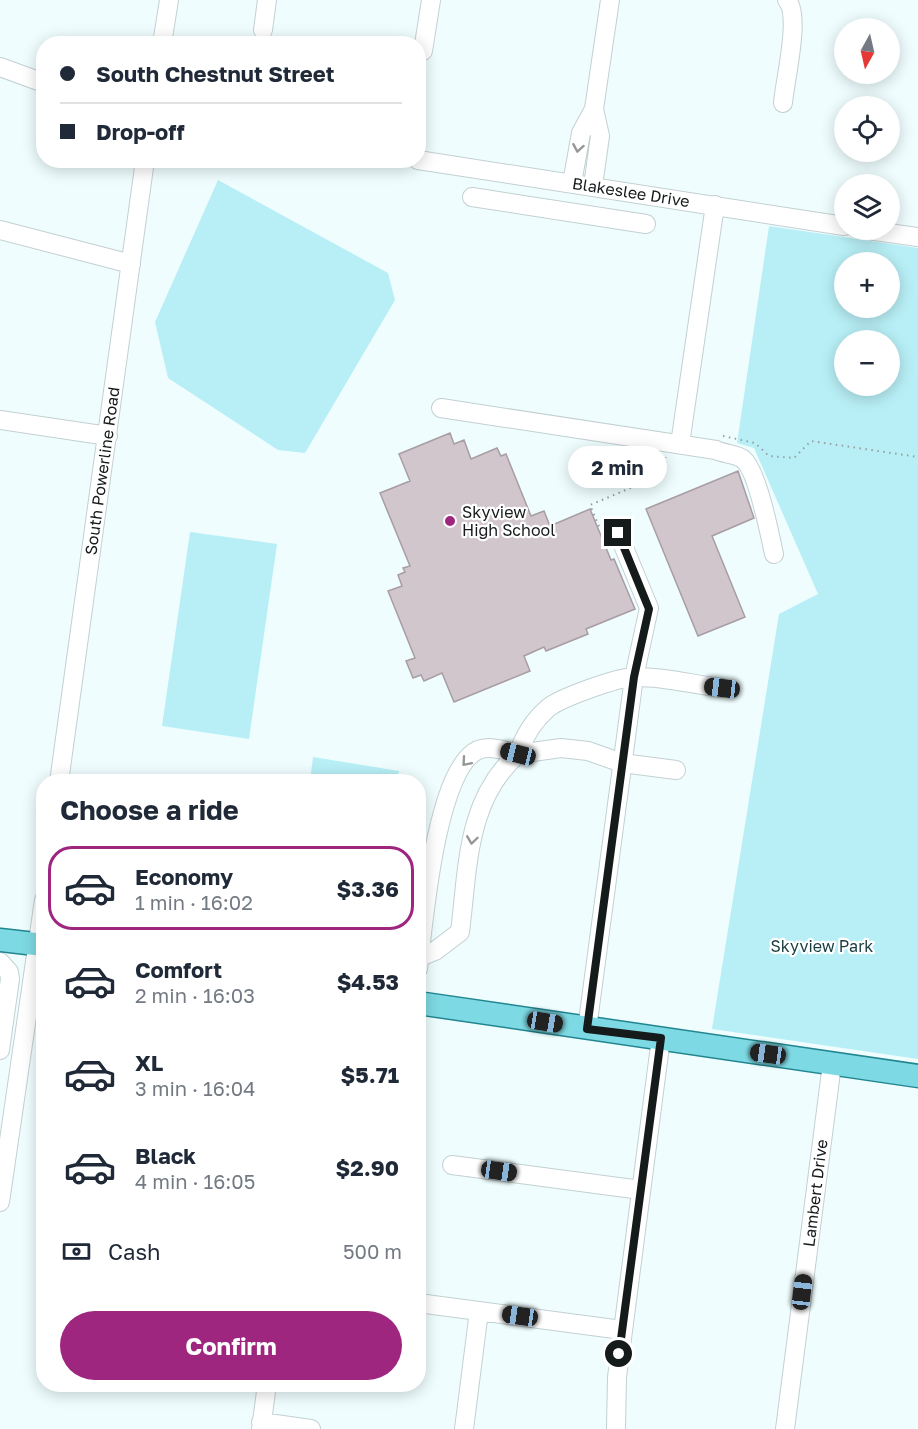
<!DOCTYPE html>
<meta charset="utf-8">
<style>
:root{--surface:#fff;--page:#f2f2f3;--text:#1f2937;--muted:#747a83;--line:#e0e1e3;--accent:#9e267f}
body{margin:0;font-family:"Golos Text",sans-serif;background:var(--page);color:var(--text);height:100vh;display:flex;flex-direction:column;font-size:22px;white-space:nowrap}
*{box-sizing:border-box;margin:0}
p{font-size:20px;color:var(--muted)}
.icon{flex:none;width:33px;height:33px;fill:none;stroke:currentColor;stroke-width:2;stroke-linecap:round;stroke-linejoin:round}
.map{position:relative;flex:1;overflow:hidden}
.side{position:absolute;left:36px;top:774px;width:390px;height:618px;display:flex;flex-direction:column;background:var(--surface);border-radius:24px;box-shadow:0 3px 15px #0003}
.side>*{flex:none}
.guide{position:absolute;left:36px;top:36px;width:390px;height:132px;border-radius:24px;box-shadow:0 3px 15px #0003;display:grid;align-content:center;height:132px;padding:0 24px;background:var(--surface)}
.needle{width:39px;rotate:188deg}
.controls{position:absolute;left:834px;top:18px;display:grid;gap:12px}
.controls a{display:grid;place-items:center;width:66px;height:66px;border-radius:50%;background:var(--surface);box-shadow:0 3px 15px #0003;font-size:30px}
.end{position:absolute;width:27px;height:27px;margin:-14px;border:8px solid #151a1a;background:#fff;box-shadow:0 0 0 3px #fff}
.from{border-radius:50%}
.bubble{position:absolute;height:42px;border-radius:21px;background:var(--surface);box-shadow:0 3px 15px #0003;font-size:20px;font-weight:700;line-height:42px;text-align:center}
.car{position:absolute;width:18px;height:36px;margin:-18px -9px;border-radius:8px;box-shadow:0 0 4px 2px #0007;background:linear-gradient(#222 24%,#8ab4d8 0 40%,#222 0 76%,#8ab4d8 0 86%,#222 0)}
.guide b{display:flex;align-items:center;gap:21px;height:57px;font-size:22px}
.guide b+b{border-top:2px solid var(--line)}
.guide i{width:15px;height:15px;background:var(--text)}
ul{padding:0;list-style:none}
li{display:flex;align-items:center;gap:18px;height:84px;margin:0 12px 9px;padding:0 12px;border:3px solid transparent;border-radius:24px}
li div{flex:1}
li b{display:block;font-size:22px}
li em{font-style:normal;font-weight:700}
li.current{border-color:var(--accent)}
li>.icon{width:54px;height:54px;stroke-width:1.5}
h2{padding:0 24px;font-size:27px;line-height:72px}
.pay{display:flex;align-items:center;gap:15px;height:66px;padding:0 24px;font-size:22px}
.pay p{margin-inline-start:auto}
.primary-button{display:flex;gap:12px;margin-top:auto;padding:12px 24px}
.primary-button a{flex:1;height:69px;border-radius:36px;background:var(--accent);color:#fff;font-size:24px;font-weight:700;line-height:69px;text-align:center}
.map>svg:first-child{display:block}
</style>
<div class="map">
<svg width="918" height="1429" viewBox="0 0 918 1429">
<rect width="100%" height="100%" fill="#effdfe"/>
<!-- green -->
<path fill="#b8eff6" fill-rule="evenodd" d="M218 180 388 273 395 300 305 453 278 450 168 378 155 322Z
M769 226 918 248V1059L712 1029 779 614 818 594 754 448 737 443ZM890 262V308H844V262ZM844 340H890V386H844Z
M190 532 277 544 249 739 162 726Z
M313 757 399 771 397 781H310Z"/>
<!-- building -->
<path fill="#d0c6cc" stroke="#a79da3" stroke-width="1.5" d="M450 433 454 444 464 440 471 459 497 448 501 456 506 454 531 516 544 511 550 526 590 509 611 560 614 559 635 609 586 629 588 634 546 651 544 647 524 656 530 671 454 702 442 673 424 681 421 675 413 678 406 661 415 658 388 591 402 586 398 575 405 572 403 568 410 566 380 493 410 481 399 454Z
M738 471 754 518 712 536 745 617 698 636 646 509Z"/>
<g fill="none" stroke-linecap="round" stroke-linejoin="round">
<defs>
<path id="minor" d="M263 30 267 0
M162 44 169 0
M423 51 431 0
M0 67 44 83
M783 103C785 79 801 16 787 0
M594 109 610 0
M418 160 844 226
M572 183 581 133 594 109 600 136 593 186
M472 197 646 224
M0 230 131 264
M868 230 918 237
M441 408 716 450C724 454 736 454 743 459 757 470 770 535 774 554
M0 420 108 436
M680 444 715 205
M676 770 622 763 588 751 561 748 518 754C524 736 533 721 548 708 560 698 618 677 635 677 662 676 695 685 722 688
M59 782 145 160
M420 957 435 951 460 932C468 869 466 799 518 754
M0 962 9 972 10 979 0 1050
M418 969C423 926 436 768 478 750 491 745 505 751 518 754
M587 1029 634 677 649 608 618 533
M452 1165 641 1190
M0 1202 44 900
M418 1303 622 1330
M261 1422 311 1429
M261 1429 267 1384
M464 1429 479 1311
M616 1429 617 1377 661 1038
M785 1429 832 1064"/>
<path id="major" d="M0 940 44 945
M418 1003 918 1076"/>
</defs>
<!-- minor casing -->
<use href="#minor" stroke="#c3d0d2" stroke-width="20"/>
<!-- major casing -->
<use href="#major" stroke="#218690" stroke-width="25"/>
<!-- path -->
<path stroke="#959f9f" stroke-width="2" stroke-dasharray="1.5 4.5" stroke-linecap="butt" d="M723 436 755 443 769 456 794 458 811 441 918 457
M603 530 600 529 590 505 664 474 666 457"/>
<!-- minor -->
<use href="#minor" stroke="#fff" stroke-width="18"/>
<!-- major -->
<use href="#major" stroke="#7dd9e3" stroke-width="22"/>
</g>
<!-- one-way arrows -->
<defs><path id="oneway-chevron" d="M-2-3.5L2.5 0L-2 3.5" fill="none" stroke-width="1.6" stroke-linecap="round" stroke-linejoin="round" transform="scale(1.5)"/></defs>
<g stroke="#969898">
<use href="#oneway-chevron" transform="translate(578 148) rotate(100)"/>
<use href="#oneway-chevron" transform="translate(466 762) rotate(131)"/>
<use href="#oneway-chevron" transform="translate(472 840) rotate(98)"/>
</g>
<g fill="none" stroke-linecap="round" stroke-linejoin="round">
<!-- route -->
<path stroke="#151a1a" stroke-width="8" d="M618 533 649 609 634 677 587 1029 661 1038 619 1354"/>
</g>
<!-- markers -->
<circle fill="#9e267f" stroke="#fff" stroke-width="2" cx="450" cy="521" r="6"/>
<g text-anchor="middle" stroke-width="4.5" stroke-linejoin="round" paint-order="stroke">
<!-- street labels -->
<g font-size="16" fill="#151a1a" stroke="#fff">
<text transform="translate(631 192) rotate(9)" y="6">Blakeslee Drive</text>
<text transform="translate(102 471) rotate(-82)" y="6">South Powerline Road</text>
<text transform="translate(815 1193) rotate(-83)" y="6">Lambert Drive</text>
</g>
<!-- poi labels -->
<g font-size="16" fill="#151a1a" stroke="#fff" text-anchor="start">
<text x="462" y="518">Skyview<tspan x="462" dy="18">High School</tspan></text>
</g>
<!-- park labels -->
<g font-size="16" fill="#173d41" stroke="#fff">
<text x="822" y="952">Skyview Park</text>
</g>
</g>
</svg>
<div class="controls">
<a><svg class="needle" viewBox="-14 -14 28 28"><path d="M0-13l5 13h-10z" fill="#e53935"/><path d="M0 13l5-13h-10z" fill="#747a83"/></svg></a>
<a><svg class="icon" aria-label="locate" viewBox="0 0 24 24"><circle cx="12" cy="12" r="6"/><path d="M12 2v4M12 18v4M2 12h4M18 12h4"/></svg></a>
<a><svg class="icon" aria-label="layers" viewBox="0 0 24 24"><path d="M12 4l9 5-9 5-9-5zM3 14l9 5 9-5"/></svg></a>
<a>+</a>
<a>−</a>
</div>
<i class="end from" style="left:619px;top:1354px"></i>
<i class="end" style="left:618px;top:533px"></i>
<div class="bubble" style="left:568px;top:446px;width:99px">2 min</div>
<i class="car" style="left:722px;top:688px;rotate:277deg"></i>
<i class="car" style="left:518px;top:754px;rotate:284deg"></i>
<i class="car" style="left:545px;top:1022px;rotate:99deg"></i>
<i class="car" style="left:768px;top:1054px;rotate:278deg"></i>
<i class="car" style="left:499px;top:1171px;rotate:98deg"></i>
<i class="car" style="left:802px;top:1292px;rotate:7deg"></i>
<i class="car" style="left:520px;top:1316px;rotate:278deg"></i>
<div class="guide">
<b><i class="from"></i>South Chestnut Street</b>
<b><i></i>Drop-off</b>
</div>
<section class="side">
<h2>Choose a ride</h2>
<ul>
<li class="current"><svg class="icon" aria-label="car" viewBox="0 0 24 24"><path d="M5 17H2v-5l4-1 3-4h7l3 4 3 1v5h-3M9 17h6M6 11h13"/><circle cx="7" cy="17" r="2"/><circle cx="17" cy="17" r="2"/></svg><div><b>Economy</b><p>1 min · 16:02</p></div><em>$3.36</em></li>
<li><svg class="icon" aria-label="car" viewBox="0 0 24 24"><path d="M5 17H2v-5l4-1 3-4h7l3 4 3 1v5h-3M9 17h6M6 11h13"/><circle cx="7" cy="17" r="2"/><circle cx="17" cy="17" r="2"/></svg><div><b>Comfort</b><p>2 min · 16:03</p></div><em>$4.53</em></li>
<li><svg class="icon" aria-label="car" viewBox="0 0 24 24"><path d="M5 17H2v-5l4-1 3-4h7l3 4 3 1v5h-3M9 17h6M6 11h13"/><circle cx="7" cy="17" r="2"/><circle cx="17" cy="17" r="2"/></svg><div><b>XL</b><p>3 min · 16:04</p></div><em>$5.71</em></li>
<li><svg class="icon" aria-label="car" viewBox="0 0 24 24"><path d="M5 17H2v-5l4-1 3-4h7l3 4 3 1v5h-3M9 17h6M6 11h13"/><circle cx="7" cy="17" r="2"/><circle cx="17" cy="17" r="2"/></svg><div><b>Black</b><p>4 min · 16:05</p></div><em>$2.90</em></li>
</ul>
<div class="pay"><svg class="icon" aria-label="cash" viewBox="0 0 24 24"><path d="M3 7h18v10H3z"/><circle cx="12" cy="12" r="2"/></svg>Cash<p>500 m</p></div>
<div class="primary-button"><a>Confirm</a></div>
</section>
</div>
